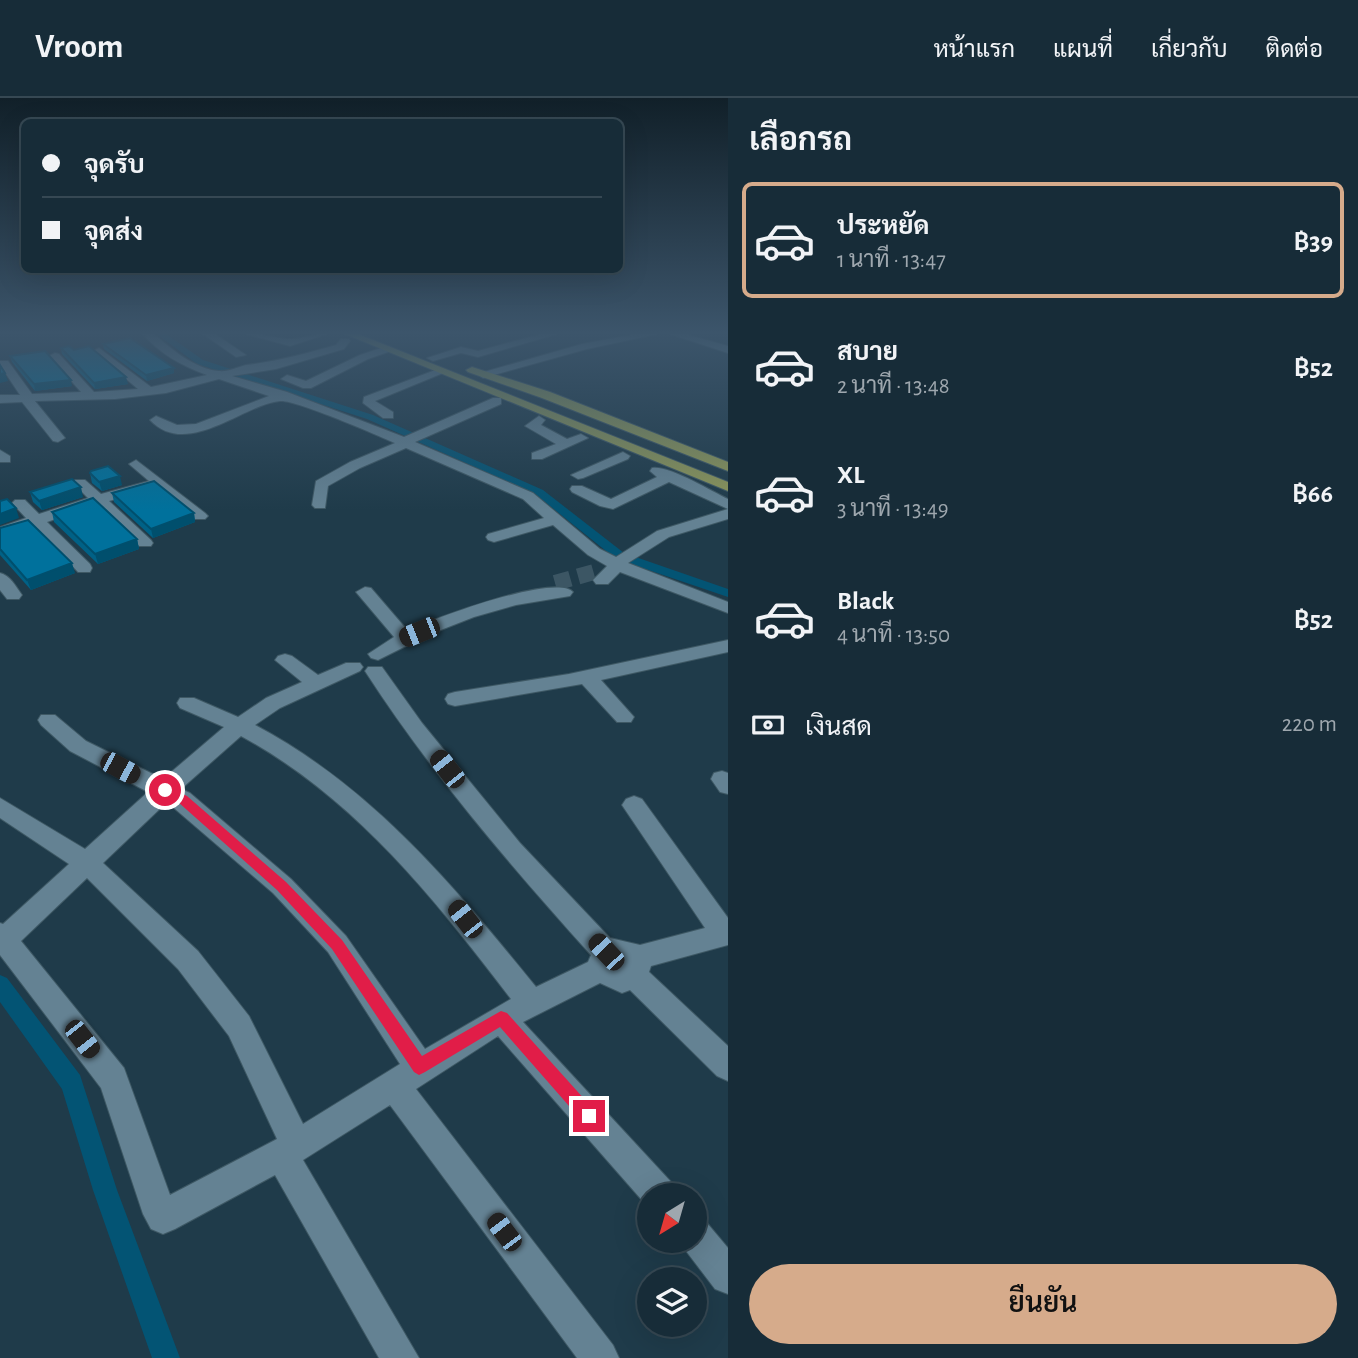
<!DOCTYPE html>
<html lang="th">
<meta charset="utf-8">
<style>
:root{--surface:#172c38;--page:#243843;--text:#f1f3f6;--muted:#9ea7ae;--line:#364853;--accent:#d6ab8b}
body{margin:0;font-family:"Alegreya Sans",Sarabun,sans-serif;background:var(--page);color:var(--text);height:100vh;display:flex;flex-direction:column;font-size:26px;white-space:nowrap}
*{box-sizing:border-box;margin:0}
p{font-size:23px;color:var(--muted)}
.icon{flex:none;width:38px;height:38px;fill:none;stroke:currentColor;stroke-width:2;stroke-linecap:round;stroke-linejoin:round}
.map{position:relative;flex:1;overflow:hidden}
.sheet{display:flex;flex-direction:column;background:var(--surface);width:630px}
.sheet>*{flex:none}
.banner{position:absolute;left:21px;top:21px;width:602px;height:154px;border-radius:10px;box-shadow:0 7px 28px #0002,0 0 0 2px var(--line);display:grid;align-content:center;height:154px;padding:0 21px;background:var(--surface)}
.needle{width:46px;rotate:217deg}
.fabs{position:absolute;left:637px;top:1085px;display:grid;gap:14px}
.fabs a{display:grid;place-items:center;width:70px;height:70px;border-radius:50%;background:var(--surface);box-shadow:0 7px 28px #0002,0 0 0 2px var(--line);font-size:35px}
.end{position:absolute;width:32px;height:32px;margin:-16px;border:9px solid #e11d48;background:#fff;box-shadow:0 0 0 4px #fff}
.from{border-radius:50%}
.car{position:absolute;width:21px;height:42px;margin:-21px -10px;border-radius:9px;box-shadow:0 0 5px 2px #0007;background:linear-gradient(#222 24%,#8ab4d8 0 40%,#222 0 76%,#8ab4d8 0 86%,#222 0)}
.banner b{display:flex;align-items:center;gap:24px;height:66px;font-size:26px}
.banner b+b{border-top:2px solid var(--line)}
.banner i{width:18px;height:18px;background:var(--text)}
ul{padding:0;list-style:none}
li{display:flex;align-items:center;gap:21px;height:116px;margin:0 14px 10px;padding:0 7px;border:4px solid transparent;border-radius:10px}
li div{flex:1}
li b{display:block;font-size:26px}
li em{font-style:normal;font-weight:600}
li.active{border-color:var(--accent)}
li>.icon{width:63px;height:63px;stroke-width:1.5}
h2{padding:0 21px;font-size:32px;line-height:84px}
.pay{display:flex;align-items:center;gap:18px;height:77px;padding:0 21px;font-size:26px}
.pay p{margin-inline-start:auto}
.button{display:flex;gap:14px;margin-top:auto;padding:14px 21px}
.button a{flex:1;height:80px;border-radius:42px;background:var(--accent);color:#111;font-size:28px;font-weight:600;line-height:80px;text-align:center}
header{display:flex;align-items:center;gap:42px;box-sizing:border-box;height:98px;padding:0 35px;background:var(--surface);border-bottom:2px solid var(--line)}
header strong{font-size:33px}
nav{display:flex;gap:38px;margin-inline-start:auto;font-size:24px}
main{display:flex;flex:1;min-height:0}
.map>svg:first-child{display:block}
</style>
<header>
<strong>Vroom</strong>
<nav><a>หน้าแรก</a><a>แผนที่</a><a>เกี่ยวกับ</a><a>ติดต่อ</a></nav>
</header>
<main>
<div class="map">
<svg width="728" height="1260" viewBox="0 0 728 1260">
<rect width="100%" height="100%" fill="#1f3b4a"/>
<g fill="none" stroke-linecap="round" stroke-linejoin="round">
<!-- canal -->
<path fill="#035474" fill-rule="evenodd" d="M157 236H166L203 262 373 317 543 392 624 455 728 491V499L616 461 535 396 367 321 197 266Z
M0 877 7 880 80 977 117 1092 180 1260H152L93 1092 62 991 0 904Z"/>
<!-- minor-tunnel -->
<path stroke="#3c5664" stroke-width="16" stroke-dasharray="16 8" stroke-linecap="butt" d="M555 485 594 474"/>
<defs>
<path id="minor" d="M143 236H154C171 251 195 271 219 273 228 274 238 269 246 267 278 263 305 256 336 247L341 241H349L350 243 344 251 276 271 232 278 287 294 404 339 493 300H501V306L415 344 533 395 600 451 616 459 657 433 728 411 669 384 613 411 600 408 572 394 570 391 572 388H582L611 401 657 379 650 373 652 370C669 367 711 393 728 401V421L669 439 628 465 728 504V515L620 474 608 486H596L593 482 607 468 588 457 553 427 494 444 488 442 486 439 488 436 544 420 523 401 406 350 360 370 328 388 325 410H315L312 407 316 383 350 364 395 345C377 337 294 301 280 303 242 307 187 361 150 322L156 318 177 327 196 326 269 298 219 281 166 295 115 301 35 303 65 340 58 344 53 343 22 304 0 305V297H20L0 267V263H8L32 296 81 294 49 258 55 255 59 256 94 294 138 291 95 255 93 253 99 250 151 289 207 277C182 268 160 256 143 236Z
M203 236H215L246 257 236 259Z
M246 236C260 235 272 239 287 241 300 242 314 235 327 236L290 248Z
M541 236H557L478 259 461 255 433 263 427 260 461 249 478 253Z
M636 236H657L587 251 483 280 477 276 582 246Z
M670 236H685L728 248V255Z
M387 248 391 249V253L368 261 311 290H303L281 281 287 277 306 283 360 257Z
M438 271 448 273 375 303 393 314V320H383L363 305 364 299Z
M539 318 545 322 541 327 567 341 581 336 588 340 542 361H532V355L556 346 525 328Z
M0 352 10 358V364H0Z
M623 354 630 358 628 361 583 380 578 381 571 377Z
M136 362 205 415 208 418 205 421H195L157 390 109 403 151 442 153 445 151 448H139L96 407 47 424 90 466 92 470 90 474H78L34 428 0 439V429L26 420 12 405 15 402H25L39 416 88 400 73 385 75 382H85L101 396 149 383 129 366Z
M0 475C10 477 16 489 22 497L19 501H7L0 492Z
M365 489 371 490 408 533C431 521 556 475 573 494L570 498 516 507 474 519 428 537 378 562 371 560 368 556 394 539 356 494Z
M728 542V554L601 582 634 619 631 624H617L582 586 455 608 448 606 445 601 448 596 455 594 569 576Z
M285 556 292 558 318 577 346 565H360L363 569 360 573 280 610 255 627C372 689 454 788 536 889L588 864 591 857C510 767 431 675 365 573L368 569H382L422 625 520 745 610 840 640 847 705 830 622 707 626 701 634 698 642 701 728 820V847L651 868 649 874 728 948V983L717 978 630 892 622 895 600 885 523 924 672 1085 677 1097H649L648 1109 498 938 416 991 613 1247 619 1260H577L390 1007 303 1062 419 1260H379L275 1077 175 1131 163 1136 151 1131 143 1116 101 990 0 857V825L3 826 69 766 0 720V700L85 751 148 694 70 653 41 627 38 622 41 617H55L86 643 163 681 224 629 180 610 177 605 180 600H194L238 619 266 600 302 584 275 562 278 558ZM241 638C355 700 434 800 511 901L425 951 346 838 291 781 190 695 181 691ZM167 704 273 795 328 854 400 966 303 1026 249 918 198 853 103 765ZM87 780 178 871 229 938 277 1041 170 1097 124 970 21 843Z
M722 673 728 675V696L720 694 711 681 714 675Z
M695 1120 707 1125 728 1150V1196L715 1191 683 1149 680 1143H695Z"/>
<path id="major" d="M345 236H358L728 384V393Z
M472 269 550 294 728 364V373L542 300 468 274 466 272Z"/>
</defs>
<!-- minor casing -->
<use href="#minor" stroke="#3e5864" stroke-width="2"/>
<!-- major casing -->
<use href="#major" stroke="#3e5864" stroke-width="2"/>
<!-- minor -->
<use href="#minor" fill="#648293" fill-rule="evenodd"/>
<!-- major -->
<use href="#major" fill="#8c965a" fill-rule="evenodd"/>
</g>
<!-- wall -->
<path fill="#006186" d="M103 246 174 270V275L147 283 104 251Z
M61 250 74 252 128 286 95 291 62 256Z
M10 258 72 288 35 293 12 264Z
M90 375 122 387 102 393 92 385Z
M30 394 83 399 42 412 33 404Z
M112 395 194 415 195 424 153 440 114 404Z
M52 414 137 441 139 451 98 466 54 424Z
M0 430 75 475 31 492 0 457Z"/>
<!-- shaded-wall -->
<path fill="#004f6d" d="M174 270V275L147 283 146 277Z
M5 275 8 283 0 285V276Z
M126 279 128 286 95 291 94 285Z
M71 282 72 288 35 293 34 286Z
M120 378 122 387 102 393 99 384Z
M81 389 83 399 42 412 39 403Z
M16 410 19 420 0 427V416Z
M194 415 195 424 153 440 151 431Z
M137 441 139 451 98 466 95 456Z
M72 465 75 475 31 492 27 482Z"/>
<!-- building -->
<path fill="#00719c" stroke="#004f6d" stroke-width="2" d="M130 240 174 270 146 277 103 246Z
M69 248 74 252 89 248 126 279 94 285 61 250Z
M45 253 71 282 34 286 10 258Z
M0 267 5 275 0 276Z
M108 368 120 378 99 384 90 375 91 373Z
M72 381 81 389 39 403 30 394Z
M154 383 194 415 151 431 112 395Z
M93 400 137 441 95 456 52 414Z
M7 401 16 410 0 416V403Z
M28 422 72 465 27 482 0 451V430Z"/>
<!-- sky -->
<linearGradient id="sky" x2="0" y2="1"><stop stop-color="#112029"/><stop offset="0.57" stop-color="#3c556b"/><stop offset="1" stop-color="#3c556b" stop-opacity="0"/></linearGradient>
<rect width="728" height="412" fill="url(#sky)"/>
<!-- route -->
<path fill="#e11d48" d="M165 687 187 698 286 784 342 842 422 958 501 913 507 915 595 1013 598 1018 595 1024 589 1027 583 1024 500 929 425 974 419 977 414 974 332 851 277 792 178 704 161 695V689Z"/>
</svg>
<div class="fabs">
<a><svg class="needle" viewBox="-14 -14 28 28"><path d="M0-13l5 13h-10z" fill="#e53935"/><path d="M0 13l5-13h-10z" fill="#9ea7ae"/></svg></a>
<a><svg class="icon" aria-label="layers" viewBox="0 0 24 24"><path d="M12 4l9 5-9 5-9-5zM3 14l9 5 9-5"/></svg></a>
</div>
<i class="end from" style="left:165px;top:692px"></i>
<i class="end" style="left:589px;top:1018px"></i>
<i class="car" style="left:419px;top:534px;rotate:248deg"></i>
<i class="car" style="left:120px;top:670px;rotate:118deg"></i>
<i class="car" style="left:447px;top:671px;rotate:322deg"></i>
<i class="car" style="left:465px;top:821px;rotate:322deg"></i>
<i class="car" style="left:606px;top:854px;rotate:317deg"></i>
<i class="car" style="left:82px;top:941px;rotate:142deg"></i>
<i class="car" style="left:504px;top:1134px;rotate:323deg"></i>
<div class="banner">
<b><i class="from"></i>จุดรับ</b>
<b><i></i>จุดส่ง</b>
</div>
</div>
<section class="sheet">
<h2>เลือกรถ</h2>
<ul>
<li class="active"><svg class="icon" aria-label="car" viewBox="0 0 24 24"><path d="M5 17H2v-5l4-1 3-4h7l3 4 3 1v5h-3M9 17h6M6 11h13"/><circle cx="7" cy="17" r="2"/><circle cx="17" cy="17" r="2"/></svg><div><b>ประหยัด</b><p>1 นาที · 13:47</p></div><em>฿39</em></li>
<li><svg class="icon" aria-label="car" viewBox="0 0 24 24"><path d="M5 17H2v-5l4-1 3-4h7l3 4 3 1v5h-3M9 17h6M6 11h13"/><circle cx="7" cy="17" r="2"/><circle cx="17" cy="17" r="2"/></svg><div><b>สบาย</b><p>2 นาที · 13:48</p></div><em>฿52</em></li>
<li><svg class="icon" aria-label="car" viewBox="0 0 24 24"><path d="M5 17H2v-5l4-1 3-4h7l3 4 3 1v5h-3M9 17h6M6 11h13"/><circle cx="7" cy="17" r="2"/><circle cx="17" cy="17" r="2"/></svg><div><b>XL</b><p>3 นาที · 13:49</p></div><em>฿66</em></li>
<li><svg class="icon" aria-label="car" viewBox="0 0 24 24"><path d="M5 17H2v-5l4-1 3-4h7l3 4 3 1v5h-3M9 17h6M6 11h13"/><circle cx="7" cy="17" r="2"/><circle cx="17" cy="17" r="2"/></svg><div><b>Black</b><p>4 นาที · 13:50</p></div><em>฿52</em></li>
</ul>
<div class="pay"><svg class="icon" aria-label="cash" viewBox="0 0 24 24"><path d="M3 7h18v10H3z"/><circle cx="12" cy="12" r="2"/></svg>เงินสด<p>220 m</p></div>
<div class="button"><a>ยืนยัน</a></div>
</section>
</main>
